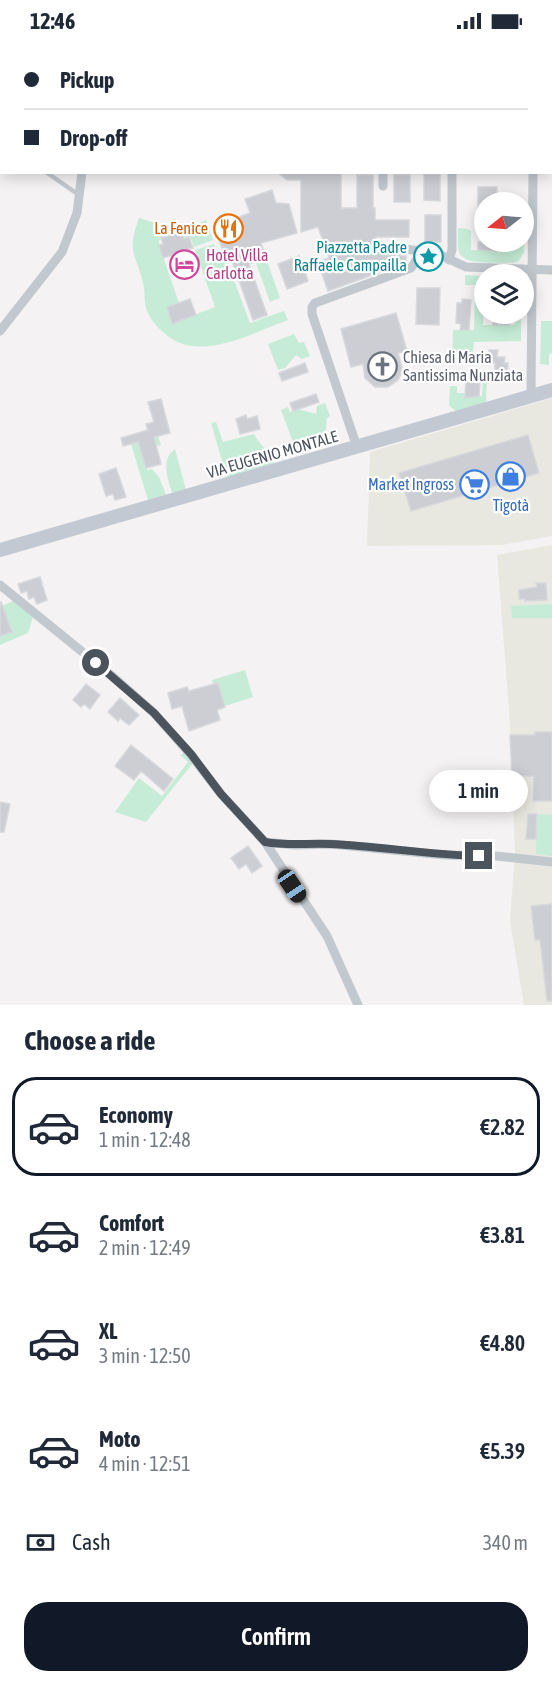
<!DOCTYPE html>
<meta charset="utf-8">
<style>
:root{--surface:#fff;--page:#f2f2f3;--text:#1f2937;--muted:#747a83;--line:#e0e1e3;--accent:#111827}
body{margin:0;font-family:"Asap Condensed",sans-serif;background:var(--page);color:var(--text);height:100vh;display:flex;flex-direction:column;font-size:22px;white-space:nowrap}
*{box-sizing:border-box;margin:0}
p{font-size:20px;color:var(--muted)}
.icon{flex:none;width:33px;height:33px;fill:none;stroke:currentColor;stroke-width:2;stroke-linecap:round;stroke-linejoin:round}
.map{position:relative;height:963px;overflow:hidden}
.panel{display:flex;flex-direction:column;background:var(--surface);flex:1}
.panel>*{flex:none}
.top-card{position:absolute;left:0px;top:0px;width:552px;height:132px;box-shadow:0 3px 15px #0003;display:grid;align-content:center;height:132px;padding:0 24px;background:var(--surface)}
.needle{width:39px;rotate:253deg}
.controls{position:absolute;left:474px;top:150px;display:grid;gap:12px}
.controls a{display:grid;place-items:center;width:60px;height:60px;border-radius:50%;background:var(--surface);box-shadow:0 3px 15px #0003;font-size:30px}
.end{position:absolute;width:27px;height:27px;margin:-14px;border:8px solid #4b535d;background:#fff;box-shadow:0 0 0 3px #fff}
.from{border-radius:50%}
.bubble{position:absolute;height:42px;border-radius:21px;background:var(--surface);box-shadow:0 3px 15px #0003;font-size:20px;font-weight:600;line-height:42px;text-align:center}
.car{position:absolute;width:18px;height:36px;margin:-18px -9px;border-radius:8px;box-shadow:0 0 4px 2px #0007;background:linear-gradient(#222 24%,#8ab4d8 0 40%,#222 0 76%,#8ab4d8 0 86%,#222 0)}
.top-card b{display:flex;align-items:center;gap:21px;height:57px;font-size:22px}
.top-card b+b{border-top:2px solid var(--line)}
.top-card i{width:15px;height:15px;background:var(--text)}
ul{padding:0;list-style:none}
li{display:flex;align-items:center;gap:18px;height:99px;margin:0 12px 9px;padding:0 12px;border:3px solid transparent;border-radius:24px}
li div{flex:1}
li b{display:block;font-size:22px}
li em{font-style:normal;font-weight:600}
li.active{border-color:var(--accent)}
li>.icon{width:54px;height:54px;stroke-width:1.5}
h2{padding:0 24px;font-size:27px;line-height:72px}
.pay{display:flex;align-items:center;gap:15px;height:66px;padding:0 24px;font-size:22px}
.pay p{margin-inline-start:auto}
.action{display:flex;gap:12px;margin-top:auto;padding:12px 24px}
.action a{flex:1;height:69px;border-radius:24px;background:var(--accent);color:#fff;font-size:24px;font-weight:600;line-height:69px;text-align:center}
.status{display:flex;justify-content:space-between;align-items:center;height:42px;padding:0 30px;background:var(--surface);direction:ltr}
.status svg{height:16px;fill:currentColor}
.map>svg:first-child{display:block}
</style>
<div class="status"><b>12:46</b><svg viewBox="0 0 49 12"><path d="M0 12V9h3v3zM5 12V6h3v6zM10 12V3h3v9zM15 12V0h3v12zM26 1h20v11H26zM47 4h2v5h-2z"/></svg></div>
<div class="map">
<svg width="552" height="963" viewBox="0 0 552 963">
<rect width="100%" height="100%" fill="#f4f2f2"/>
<!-- commercial -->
<path fill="#e9e8e0" d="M552 356V494L502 503 367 504 370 410Z
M552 503V963H524L510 879 515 810 510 681 497 513Z"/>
<!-- green -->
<path fill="#c6ecd7" d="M139 176 176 187 162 192 163 197 159 198V203L179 261 167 265 173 281 215 265 195 208 214 202 218 211 223 209 250 281 284 269 288 278C251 291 197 323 163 290 156 284 151 278 147 269 144 261 145 254 144 246 138 212 125 214 139 176Z
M206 178 213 198 194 205 191 197H184L181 189Z
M458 186 467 187 471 189V208L504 209V200H524V197V210L519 219 513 221C500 220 463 224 459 210 457 203 458 194 458 186Z
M251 207 266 216 280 256 270 260Z
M465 233 484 234 483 283H514L517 273 521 274V299L474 300 472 321 452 320 453 288H474L475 243H465Z
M541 279H552V311L549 312V323L540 322Z
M294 292 299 301 304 300 310 314 302 317 296 313 285 326 278 328 268 302Z
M483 332 487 336 486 361 456 369 449 364 450 344H457V351H465V356H472L473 354H482Z
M325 361 330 374 327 376 325 393 332 395 334 399 297 411 281 368 288 365 290 370 298 367 316 372 317 364Z
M216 380 223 400 254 392C261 406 269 406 274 422L227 436 211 381Z
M158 394 161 403 141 409 147 428 152 427 159 435 166 453 148 458 131 402Z
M175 407 186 448 172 451C168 437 160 418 175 407Z
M13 559 33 575 28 591 0 603V594L12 590 2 564Z
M552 562V576H512L511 564Z
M245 628 253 655 225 664 218 641 213 642 212 638Z
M184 711 193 721 146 780 115 770 139 736 162 754 188 720 180 713Z
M537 772 552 773V814L536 812Z"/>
<!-- building -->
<path fill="#ccced3" stroke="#d6d8dc" stroke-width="1.5" d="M277 130H341V166H357V133H373V166H375V178H409V195H376V209L406 214V221L328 249 318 220 329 216 318 185 301 190V138H287Z
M424 132H440V159L424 158Z
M394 133H410V160H394Z
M478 145H497V160H484V170H478Z
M272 148 276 161 289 162 297 191 261 201 266 216 249 222 267 273 253 278 228 207 223 209 214 184 250 171 245 157Z
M425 173H441V200H425Z
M181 189 184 197 189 195 193 206 163 216 159 203 163 202 161 196Z
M478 200H504V209L478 208Z
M299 214 308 239 287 247 278 222Z
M417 246H440L439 283 416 282Z
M190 257 196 273 172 282 167 265Z
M462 257 471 258 469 288H460L461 282 456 281 457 261H462Z
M396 271 407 309 398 311 402 325 401 332 398 338 388 345H375L365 336 363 322 351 325 341 287Z
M494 272H509V283H493Z
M489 308H498L497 315H505L504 321H508L507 338 494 339 495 321 488 320Z
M305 321 308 330 282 339 279 331Z
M466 337 476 338V340H480L479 354 465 356Z
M316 352 319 360 293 369 290 361Z
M161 357 170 391 154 395 161 422 146 426 138 400 123 404 121 396 148 388 146 382 154 380 148 360Z
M246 373 247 377 257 374 260 387 240 392 236 377Z
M528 393 539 431 411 469 399 431Z
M116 426 126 455 115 458 113 452 106 454 99 432Z
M40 535 47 558 37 562 34 555 29 557 27 549 21 551 18 542Z
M536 541H546L547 558 525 559V557H519V548L537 545Z
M1 560 12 590 0 594V561Z
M218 641 225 665 217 668 220 678 189 689 182 664 172 667 168 651 187 645 189 649Z
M86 642 100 653 90 667 84 662 81 665 73 658Z
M120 656 139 673 129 683 120 676 118 679 108 670Z
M535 690H552V759H533L534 734H512L510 693H535Z
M131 703 173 737 164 749 141 729 134 738 115 724Z
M0 760 10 762 4 790H0Z
M528 772H537L536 797H526Z
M248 804 262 824 252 831 246 822 239 827 231 816Z
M552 862V959H547L540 898H535L531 864Z"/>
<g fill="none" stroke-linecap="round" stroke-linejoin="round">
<!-- lane -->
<path stroke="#c1c8ce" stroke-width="4.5" d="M80 0 83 2
M22 2 23 0
M46 130 79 153"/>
<!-- street -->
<path stroke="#c1c8ce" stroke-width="9" d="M532 0V2
M111 2V0
M383 144V130
M397 206 436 211 466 225 552 228
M449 218 452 208V130
M0 289 62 210 77 171 82 130
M531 354 533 130
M357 405 312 272V265L315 261 411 226 422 210
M0 543 112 634 154 671 191 713 221 752 265 800 327 894 358 963
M265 800 295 803 330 802 445 813 496 814 552 820"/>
<!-- secondary -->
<path stroke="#c2c9d3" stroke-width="14" d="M0 508 552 348"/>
</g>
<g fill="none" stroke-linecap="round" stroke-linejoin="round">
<!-- route -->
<path stroke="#4b535d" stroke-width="8" d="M96 621 154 671 191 712 221 752 265 800C287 804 307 801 330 802 380 804 429 813 479 814"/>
</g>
<!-- icons -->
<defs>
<symbol id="restaurant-ring" viewBox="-11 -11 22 22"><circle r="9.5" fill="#fff" stroke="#e8710a" stroke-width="1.5"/><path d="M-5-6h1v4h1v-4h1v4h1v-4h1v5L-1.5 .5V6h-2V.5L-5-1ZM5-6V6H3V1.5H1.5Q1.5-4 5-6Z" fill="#e8710a"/></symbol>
<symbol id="sight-ring" viewBox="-11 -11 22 22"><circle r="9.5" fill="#fff" stroke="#0f9aa8" stroke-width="1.5"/><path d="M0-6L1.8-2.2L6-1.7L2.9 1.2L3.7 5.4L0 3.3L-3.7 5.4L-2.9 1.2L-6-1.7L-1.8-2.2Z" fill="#0f9aa8"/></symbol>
<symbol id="hotel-ring" viewBox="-11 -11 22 22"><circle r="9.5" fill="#fff" stroke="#d1479c" stroke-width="1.5"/><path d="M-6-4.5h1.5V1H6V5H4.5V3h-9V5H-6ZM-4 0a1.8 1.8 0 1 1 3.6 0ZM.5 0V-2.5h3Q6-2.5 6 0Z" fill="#d1479c"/></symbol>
<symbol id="church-ring" viewBox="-11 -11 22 22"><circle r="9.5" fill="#fff" stroke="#6b7280" stroke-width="1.5"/><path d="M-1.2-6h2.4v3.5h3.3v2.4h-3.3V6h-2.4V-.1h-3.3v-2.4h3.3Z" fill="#6b7280"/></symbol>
<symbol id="shop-ring" viewBox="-11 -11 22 22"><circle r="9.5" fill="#fff" stroke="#3f7fe0" stroke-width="1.5"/><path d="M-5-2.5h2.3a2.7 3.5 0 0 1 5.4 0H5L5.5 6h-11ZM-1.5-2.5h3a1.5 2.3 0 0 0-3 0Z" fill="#3f7fe0"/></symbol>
<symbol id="supermarket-ring" viewBox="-11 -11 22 22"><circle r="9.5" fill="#fff" stroke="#3f7fe0" stroke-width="1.5"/><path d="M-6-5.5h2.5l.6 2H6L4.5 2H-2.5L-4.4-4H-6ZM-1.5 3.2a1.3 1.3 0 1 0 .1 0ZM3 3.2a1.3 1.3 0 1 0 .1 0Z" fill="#3f7fe0"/></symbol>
</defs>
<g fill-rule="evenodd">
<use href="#restaurant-ring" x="212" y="170" width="33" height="33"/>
<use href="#sight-ring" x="412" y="198" width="33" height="33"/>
<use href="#hotel-ring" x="168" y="206" width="33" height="33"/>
<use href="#church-ring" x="366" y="308" width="33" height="33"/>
<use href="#shop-ring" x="494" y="418" width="33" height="33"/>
<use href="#supermarket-ring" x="458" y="426" width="33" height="33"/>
</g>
<g text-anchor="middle" stroke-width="4.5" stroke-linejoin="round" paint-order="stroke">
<!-- food labels -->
<g font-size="16" fill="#c56008" stroke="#fff" text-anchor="end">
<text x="208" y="192">La Fenice</text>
</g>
<!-- culture labels -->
<g font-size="16" fill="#0d838f" stroke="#fff" text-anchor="end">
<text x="407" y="211">Piazzetta Padre<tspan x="407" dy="18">Raffaele Campailla</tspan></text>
</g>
<!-- hotel labels -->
<g font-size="16" fill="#b23c85" stroke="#fff" text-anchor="start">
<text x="206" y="219">Hotel Villa<tspan x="206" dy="18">Carlotta</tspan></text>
</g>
<!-- worship labels -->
<g font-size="16" fill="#5b616d" stroke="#fff" text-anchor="start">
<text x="403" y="321">Chiesa di Maria<tspan x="403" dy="18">Santissima Nunziata</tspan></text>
</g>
<!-- street labels -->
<g font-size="16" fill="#4b535d" stroke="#fff">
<text transform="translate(272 412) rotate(-16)" y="6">VIA EUGENIO MONTALE</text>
</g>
<!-- shop labels -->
<g font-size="16" fill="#366cbe" stroke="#fff" text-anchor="end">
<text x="454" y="448">Market Ingross</text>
<text x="511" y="469" text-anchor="middle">Tigotà</text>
</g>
</g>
</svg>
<div class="controls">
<a><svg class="needle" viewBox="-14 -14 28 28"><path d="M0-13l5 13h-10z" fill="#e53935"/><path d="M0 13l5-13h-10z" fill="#747a83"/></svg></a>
<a><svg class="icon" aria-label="layers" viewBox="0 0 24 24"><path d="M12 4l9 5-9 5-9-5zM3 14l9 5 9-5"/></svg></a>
</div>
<i class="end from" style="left:96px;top:621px"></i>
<i class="end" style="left:479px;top:814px"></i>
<div class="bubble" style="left:429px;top:728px;width:99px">1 min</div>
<i class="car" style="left:292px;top:844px;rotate:146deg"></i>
<div class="top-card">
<b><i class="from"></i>Pickup</b>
<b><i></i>Drop-off</b>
</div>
</div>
<section class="panel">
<h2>Choose a ride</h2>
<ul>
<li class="active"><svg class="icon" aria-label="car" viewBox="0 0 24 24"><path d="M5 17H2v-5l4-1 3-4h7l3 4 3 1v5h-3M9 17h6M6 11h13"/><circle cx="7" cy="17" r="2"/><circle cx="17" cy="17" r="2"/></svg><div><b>Economy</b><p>1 min · 12:48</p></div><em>€2.82</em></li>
<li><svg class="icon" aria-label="car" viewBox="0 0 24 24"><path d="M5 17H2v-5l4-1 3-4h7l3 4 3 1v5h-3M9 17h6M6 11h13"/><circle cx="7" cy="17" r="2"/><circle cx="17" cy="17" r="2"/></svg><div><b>Comfort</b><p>2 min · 12:49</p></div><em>€3.81</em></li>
<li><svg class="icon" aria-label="car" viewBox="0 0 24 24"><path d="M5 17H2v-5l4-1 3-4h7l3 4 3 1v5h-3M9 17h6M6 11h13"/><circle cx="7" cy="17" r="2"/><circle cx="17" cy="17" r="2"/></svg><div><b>XL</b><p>3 min · 12:50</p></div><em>€4.80</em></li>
<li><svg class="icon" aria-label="car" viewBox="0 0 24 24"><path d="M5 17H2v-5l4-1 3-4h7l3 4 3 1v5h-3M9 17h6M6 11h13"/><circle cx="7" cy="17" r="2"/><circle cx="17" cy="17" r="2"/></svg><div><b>Moto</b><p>4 min · 12:51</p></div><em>€5.39</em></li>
</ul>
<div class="pay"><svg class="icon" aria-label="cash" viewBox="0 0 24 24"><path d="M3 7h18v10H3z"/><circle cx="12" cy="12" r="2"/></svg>Cash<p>340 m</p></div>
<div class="action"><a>Confirm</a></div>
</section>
